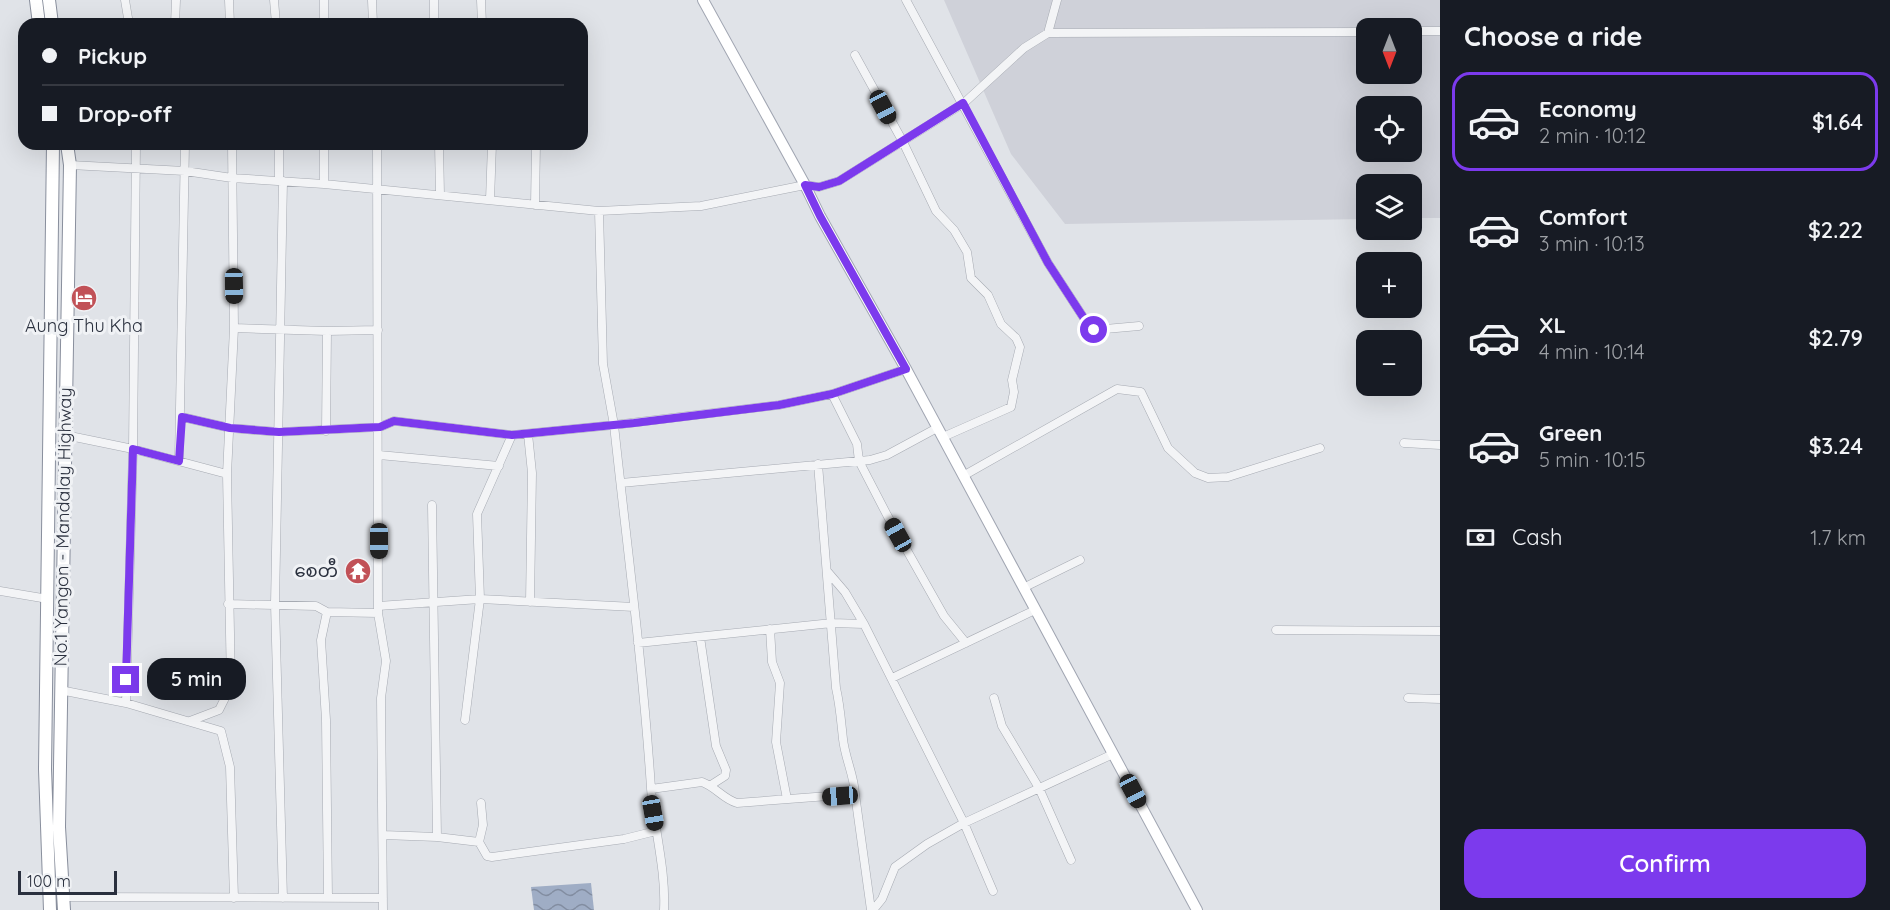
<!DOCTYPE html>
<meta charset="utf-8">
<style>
:root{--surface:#171b24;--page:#242831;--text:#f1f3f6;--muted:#9ea1a6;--line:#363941;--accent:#7c3aed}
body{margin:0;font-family:Quicksand,"Noto Sans Myanmar",sans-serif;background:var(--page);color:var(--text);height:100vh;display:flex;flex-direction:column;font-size:22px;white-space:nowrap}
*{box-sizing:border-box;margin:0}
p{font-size:20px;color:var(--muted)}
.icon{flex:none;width:33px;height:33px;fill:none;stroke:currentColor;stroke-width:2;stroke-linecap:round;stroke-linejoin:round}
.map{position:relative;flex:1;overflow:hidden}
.details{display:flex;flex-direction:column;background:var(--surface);width:450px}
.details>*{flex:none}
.banner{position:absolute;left:18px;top:18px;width:570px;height:132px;border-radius:18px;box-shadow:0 6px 24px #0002;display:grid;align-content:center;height:132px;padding:0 24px;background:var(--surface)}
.needle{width:39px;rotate:180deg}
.tools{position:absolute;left:1356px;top:18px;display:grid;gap:12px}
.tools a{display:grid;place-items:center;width:66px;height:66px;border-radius:12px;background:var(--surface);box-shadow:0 6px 24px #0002;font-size:30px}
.scale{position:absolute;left:18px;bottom:15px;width:99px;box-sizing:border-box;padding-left:6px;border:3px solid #2a303e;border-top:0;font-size:16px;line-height:21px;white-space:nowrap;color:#2a303e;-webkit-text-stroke:4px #f0f2f5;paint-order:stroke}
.end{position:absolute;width:27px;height:27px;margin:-14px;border:8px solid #7c3aed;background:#fff;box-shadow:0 0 0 3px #fff}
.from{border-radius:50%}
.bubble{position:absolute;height:42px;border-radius:18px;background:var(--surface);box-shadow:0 6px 24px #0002;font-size:20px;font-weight:600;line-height:42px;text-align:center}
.car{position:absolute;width:18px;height:36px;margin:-18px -9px;border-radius:8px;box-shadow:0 0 4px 2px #0007;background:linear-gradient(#222 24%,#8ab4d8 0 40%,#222 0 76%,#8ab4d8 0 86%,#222 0)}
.banner b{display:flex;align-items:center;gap:21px;height:57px;font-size:22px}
.banner b+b{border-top:2px solid var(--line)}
.banner i{width:15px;height:15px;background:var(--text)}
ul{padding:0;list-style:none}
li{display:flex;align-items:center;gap:18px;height:99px;margin:0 12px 9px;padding:0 12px;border:3px solid transparent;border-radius:18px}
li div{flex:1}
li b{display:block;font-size:22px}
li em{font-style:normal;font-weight:600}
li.selected{border-color:var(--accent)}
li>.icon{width:54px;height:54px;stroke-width:1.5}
h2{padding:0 24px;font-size:27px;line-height:72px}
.pay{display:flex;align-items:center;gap:15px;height:66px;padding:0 24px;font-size:22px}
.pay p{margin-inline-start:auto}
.cta{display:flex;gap:12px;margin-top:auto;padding:12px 24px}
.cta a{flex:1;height:69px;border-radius:18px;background:var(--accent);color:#fff;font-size:24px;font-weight:600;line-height:69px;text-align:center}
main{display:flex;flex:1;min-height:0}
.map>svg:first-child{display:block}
</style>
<main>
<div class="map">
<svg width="1440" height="910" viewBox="0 0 1440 910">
<defs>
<pattern id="water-waves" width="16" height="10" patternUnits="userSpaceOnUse" patternTransform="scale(1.5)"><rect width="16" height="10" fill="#9fadc5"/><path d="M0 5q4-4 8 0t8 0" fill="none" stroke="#828da1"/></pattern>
</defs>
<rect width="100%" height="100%" fill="#e0e3e8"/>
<!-- built -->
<path fill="#cfd1d9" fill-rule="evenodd" d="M944 0H1440V218H1412V184H1366V219L1065 224 1011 154ZM1366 28H1412V74H1366ZM1366 106H1412V152H1366Z"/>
<!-- water -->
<path fill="url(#water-waves)" d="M591 883 594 910H534L531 887Z"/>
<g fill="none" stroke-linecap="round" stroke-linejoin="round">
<defs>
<path id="minor" d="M125 0 129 24
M229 0 230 24
M274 0 276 24
M324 0V24
M372 0 373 24
M434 0V24
M481 0 482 24
M906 0 1048 263 1089 326 1094 330 1139 326
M175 24 176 0
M1412 31H1440
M1048 33 1057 0
M855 55 903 142 936 211 954 230 967 252 971 278 988 295 1001 324 1016 338 1020 347 1012 380 1014 392 1011 407 943 437
M324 144V184
M377 144 378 613 386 661 381 698 383 910
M439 144 440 195
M70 165 185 171 232 178 324 184 599 211 701 206 805 185 819 187 839 181 964 103 1024 48 1048 33 1366 32
M279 180V144
M490 200 492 144
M535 205 536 144
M599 211 603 364 614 425 779 405 832 394 906 369
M234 328 327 331
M832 394 857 444 859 461 887 515 944 616 966 643
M182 417 230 428 279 432 380 427 394 421 512 435 614 425C627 546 643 667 651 788 654 829 666 869 664 910
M326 431 327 331 378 330
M528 434 532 473 530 602
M65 435 133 449 227 474
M1404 443 1440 445
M379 455 499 466
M179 461 185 144
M963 476 1117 389 1141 392 1168 448 1195 473 1208 478 1228 477 1320 448
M621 483 870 460 887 455 937 428
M432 505 437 837
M827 571 845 592 864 624
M1023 588 1080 560
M0 591 48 599
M228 604 316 606 327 612 378 613
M378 606 480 599 634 607
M327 612 321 640 326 720 328 898
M770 629 772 662 780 683 776 742 787 799
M1276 630 1440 631
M700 637 716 746 726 770 725 776 711 785
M638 643 832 623 864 624 964 823 993 891
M892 678 1035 610
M60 690 126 703 221 731 230 767 234 898
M994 698 1002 726 1039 788 1071 860
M1408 698 1440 699
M126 703 133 449 136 144
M465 720 480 599 477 514 512 435
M190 721 219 710 231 686 227 474 234 328 232 144
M651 789 702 782C716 787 723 799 737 803L855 794C854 775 845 758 843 739 841 721 840 705 836 688L818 464
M855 794 871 910
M481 803 483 825 479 842 487 856 492 857 624 839 656 831
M383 835 437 837 479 842
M63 897 383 898
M283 898 275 604 283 181
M873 910 882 899 895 867 927 844 964 823 1113 754"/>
<path id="major" d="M703 0 805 185 820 216 906 369 1197 910"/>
<path id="highway" d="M36 0 39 24
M49 0 52 24
M50 910 45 769 53 144
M64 910 59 827 70 165 67 144"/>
</defs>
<!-- minor casing -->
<use href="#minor" stroke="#a6aab2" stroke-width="9"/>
<!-- major casing -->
<use href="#major" stroke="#a1a6b2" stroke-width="12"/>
<!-- highway casing -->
<use href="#highway" stroke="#898f9d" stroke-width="14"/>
<!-- minor -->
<use href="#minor" stroke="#f3f4f6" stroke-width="8"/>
<!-- major -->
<use href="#major" stroke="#fff" stroke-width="10"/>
<!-- highway -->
<use href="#highway" stroke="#fff" stroke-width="12"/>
</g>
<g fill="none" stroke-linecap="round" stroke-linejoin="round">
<!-- route -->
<path stroke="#7c3aed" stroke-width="8" d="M126 680 133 449 179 461 182 417 230 428 279 432 380 427 394 421 512 435 634 423 779 405 832 394 906 369 820 216 805 185 819 187 839 181 963 103 1048 263 1089 326 1094 330"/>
</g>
<!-- icons -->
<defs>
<symbol id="hotel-disc" viewBox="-11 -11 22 22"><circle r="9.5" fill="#c15157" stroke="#f0f2f5"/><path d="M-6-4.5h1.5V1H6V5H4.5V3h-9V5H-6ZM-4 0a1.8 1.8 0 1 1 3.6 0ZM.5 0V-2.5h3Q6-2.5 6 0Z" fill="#fff"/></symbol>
<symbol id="temple-disc" viewBox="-11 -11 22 22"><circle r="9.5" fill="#c15157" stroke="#f0f2f5"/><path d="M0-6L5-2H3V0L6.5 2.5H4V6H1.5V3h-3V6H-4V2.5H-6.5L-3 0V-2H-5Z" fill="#fff"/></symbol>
</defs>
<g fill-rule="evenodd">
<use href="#hotel-disc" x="69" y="283" width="30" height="30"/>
<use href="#temple-disc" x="343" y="556" width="30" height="30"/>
</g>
<g text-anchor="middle" stroke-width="6" stroke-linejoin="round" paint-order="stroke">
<!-- poi labels -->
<g font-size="18" fill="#2a303e" stroke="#f0f2f5">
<text x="84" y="332">Aung Thu Kha</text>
<text x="338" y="577" text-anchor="end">စေတီ</text>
</g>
<!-- street labels -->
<g font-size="18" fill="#2a303e" stroke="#f0f2f5">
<text transform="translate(63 527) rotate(-89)" y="6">No.1 Yangon - Mandalay Highway</text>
</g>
</g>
</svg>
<div class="tools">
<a><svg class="needle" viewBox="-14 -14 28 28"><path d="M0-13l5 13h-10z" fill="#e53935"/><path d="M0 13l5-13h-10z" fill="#9ea1a6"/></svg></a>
<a><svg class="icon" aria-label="locate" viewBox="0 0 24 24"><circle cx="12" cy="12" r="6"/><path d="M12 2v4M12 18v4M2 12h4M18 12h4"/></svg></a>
<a><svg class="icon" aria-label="layers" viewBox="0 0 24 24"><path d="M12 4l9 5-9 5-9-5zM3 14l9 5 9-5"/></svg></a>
<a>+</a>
<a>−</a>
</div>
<div class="scale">100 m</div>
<i class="end from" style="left:1094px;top:330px"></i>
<i class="end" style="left:126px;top:680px"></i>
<div class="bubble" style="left:147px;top:658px;width:99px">5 min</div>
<i class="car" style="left:883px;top:107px;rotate:152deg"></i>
<i class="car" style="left:234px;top:286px;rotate:179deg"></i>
<i class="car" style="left:898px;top:535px;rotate:331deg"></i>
<i class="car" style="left:379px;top:541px;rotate:180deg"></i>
<i class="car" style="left:1133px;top:791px;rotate:152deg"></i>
<i class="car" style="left:840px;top:796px;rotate:266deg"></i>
<i class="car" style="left:653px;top:813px;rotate:170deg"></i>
<div class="banner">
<b><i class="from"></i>Pickup</b>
<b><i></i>Drop-off</b>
</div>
</div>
<section class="details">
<h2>Choose a ride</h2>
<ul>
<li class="selected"><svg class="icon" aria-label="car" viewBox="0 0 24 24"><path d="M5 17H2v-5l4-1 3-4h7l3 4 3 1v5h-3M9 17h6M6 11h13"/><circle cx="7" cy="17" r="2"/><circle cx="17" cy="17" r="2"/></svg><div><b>Economy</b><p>2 min · 10:12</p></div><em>$1.64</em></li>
<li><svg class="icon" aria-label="car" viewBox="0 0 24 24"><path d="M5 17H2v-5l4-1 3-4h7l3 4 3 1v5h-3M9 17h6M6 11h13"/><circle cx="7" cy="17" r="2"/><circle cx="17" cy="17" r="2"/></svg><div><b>Comfort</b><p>3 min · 10:13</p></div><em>$2.22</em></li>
<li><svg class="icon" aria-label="car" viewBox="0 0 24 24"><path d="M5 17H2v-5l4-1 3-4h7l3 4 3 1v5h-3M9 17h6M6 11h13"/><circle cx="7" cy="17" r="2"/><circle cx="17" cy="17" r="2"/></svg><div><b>XL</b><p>4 min · 10:14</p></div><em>$2.79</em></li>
<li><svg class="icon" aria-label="car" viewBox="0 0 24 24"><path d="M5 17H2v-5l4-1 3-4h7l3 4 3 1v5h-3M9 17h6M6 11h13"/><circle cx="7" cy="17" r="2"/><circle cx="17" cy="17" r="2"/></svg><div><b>Green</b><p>5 min · 10:15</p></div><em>$3.24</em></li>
</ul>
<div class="pay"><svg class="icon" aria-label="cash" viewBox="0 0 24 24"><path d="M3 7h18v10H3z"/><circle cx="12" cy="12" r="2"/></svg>Cash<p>1.7 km</p></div>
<div class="cta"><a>Confirm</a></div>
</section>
</main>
